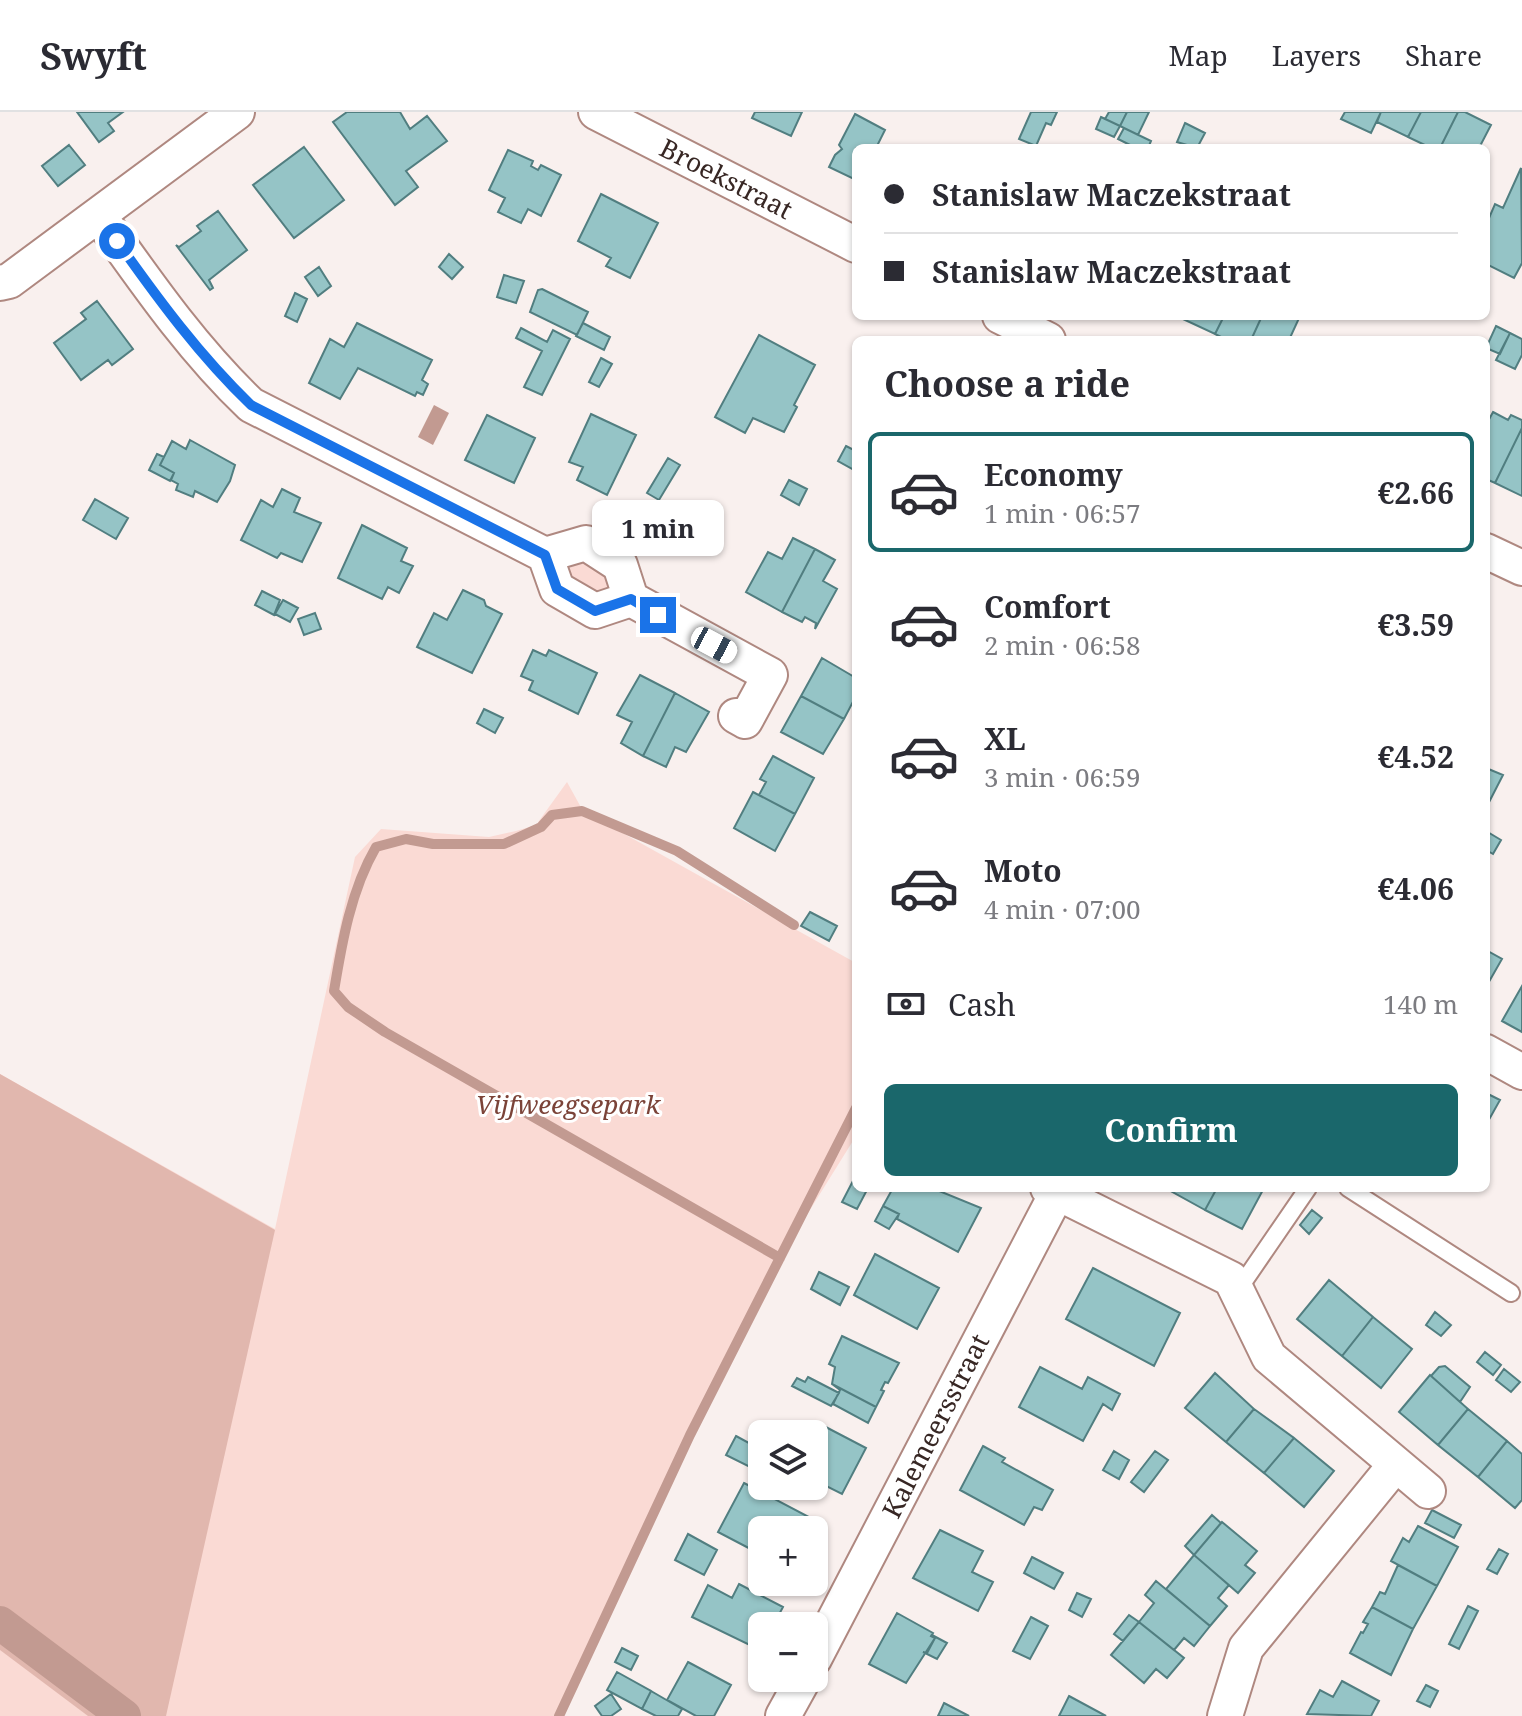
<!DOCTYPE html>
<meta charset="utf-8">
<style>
:root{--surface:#fff;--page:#f2f2f3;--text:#2b2b33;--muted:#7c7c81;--line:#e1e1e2;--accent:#1a676b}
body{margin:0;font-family:"Noto Serif",serif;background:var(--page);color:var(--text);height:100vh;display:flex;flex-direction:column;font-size:30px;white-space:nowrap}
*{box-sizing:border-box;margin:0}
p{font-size:26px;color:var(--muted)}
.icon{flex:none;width:44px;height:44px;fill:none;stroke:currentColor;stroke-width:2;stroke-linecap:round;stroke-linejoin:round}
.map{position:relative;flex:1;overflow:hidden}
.panel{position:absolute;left:852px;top:224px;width:638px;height:856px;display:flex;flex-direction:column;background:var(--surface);border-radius:12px;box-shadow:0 2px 6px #0004}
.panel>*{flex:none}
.top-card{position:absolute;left:852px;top:32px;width:638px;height:176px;border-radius:12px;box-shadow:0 2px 6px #0004;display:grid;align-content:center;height:176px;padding:0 32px;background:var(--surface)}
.tools{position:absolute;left:748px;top:1308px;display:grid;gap:16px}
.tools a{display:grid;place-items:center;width:80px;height:80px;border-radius:12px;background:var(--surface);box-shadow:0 2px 6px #0004;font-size:40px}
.end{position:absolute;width:36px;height:36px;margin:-18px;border:10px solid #1a73e8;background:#fff;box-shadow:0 0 0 4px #fff}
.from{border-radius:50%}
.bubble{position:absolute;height:56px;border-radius:12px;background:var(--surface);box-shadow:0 2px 6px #0004;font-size:26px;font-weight:700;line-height:56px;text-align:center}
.car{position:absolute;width:24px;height:48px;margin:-24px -12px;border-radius:10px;box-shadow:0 0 6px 2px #0007;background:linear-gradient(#fff 24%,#345 0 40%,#fff 0 76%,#345 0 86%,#fff 0)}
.top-card b{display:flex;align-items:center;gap:28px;height:76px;font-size:30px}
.top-card b+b{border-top:2px solid var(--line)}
.top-card i{width:20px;height:20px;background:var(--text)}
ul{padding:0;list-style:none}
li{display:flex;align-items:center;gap:24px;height:120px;margin:0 16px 12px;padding:0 16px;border:4px solid transparent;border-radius:12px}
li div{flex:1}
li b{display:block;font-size:30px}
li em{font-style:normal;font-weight:700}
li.active{border-color:var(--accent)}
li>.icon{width:72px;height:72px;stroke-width:1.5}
h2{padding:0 32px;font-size:36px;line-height:96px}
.pay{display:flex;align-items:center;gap:20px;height:88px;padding:0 32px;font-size:30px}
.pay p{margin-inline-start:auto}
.primary-button{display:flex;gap:16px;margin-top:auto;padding:16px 32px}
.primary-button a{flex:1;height:92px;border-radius:12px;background:var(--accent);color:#fff;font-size:32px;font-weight:700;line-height:92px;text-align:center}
header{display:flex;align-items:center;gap:48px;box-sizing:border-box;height:112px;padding:0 40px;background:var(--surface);border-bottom:2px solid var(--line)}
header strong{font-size:38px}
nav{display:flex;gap:44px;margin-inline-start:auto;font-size:28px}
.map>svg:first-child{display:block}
</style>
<header>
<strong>Swyft</strong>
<nav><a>Map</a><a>Layers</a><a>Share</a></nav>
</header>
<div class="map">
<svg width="1522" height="1604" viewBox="0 0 1522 1604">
<rect width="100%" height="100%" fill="#f9f0ee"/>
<!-- green -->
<path fill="#fadad4" d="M582 448 604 457 611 478 602 486 568 466V457Z
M567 670 583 699 856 851V1024L780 1146 690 1323 559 1604H0V962L275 1117 355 745 381 717 489 725 516 719 536 713Z"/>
<!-- forest -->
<path fill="#e1b7ae" d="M0 962 275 1118 166 1604H88L0 1538Z"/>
<!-- water -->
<path fill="#c29a91" d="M434 293 449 301 433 333 418 325Z"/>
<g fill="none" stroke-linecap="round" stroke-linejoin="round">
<!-- stream -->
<path stroke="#c29a91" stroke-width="10" d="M780 1146 385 920 348 895 334 879C342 830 351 778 376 735L406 727 433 732H504L541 715 552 703 582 699 677 739 794 813
M559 1604 690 1323 856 996"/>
<!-- canal -->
<path stroke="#c29a91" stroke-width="34" d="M0 1511 124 1604"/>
</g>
<!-- building -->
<path fill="#95c4c6" stroke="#517e80" stroke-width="2" d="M77 0H123L108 11 114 19 99 30Z
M347 0H400L410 17 427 4 447 29 406 59 418 75 395 93 333 10Z
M755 0H802L791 24 752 6Z
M1031 0H1057L1051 13 1046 11 1036 34 1019 27Z
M1109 0H1127L1120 14 1105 7Z
M1127 0H1149L1138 23 1120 14Z
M1345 0H1381L1371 21 1341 7Z
M1381 0H1421L1408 25 1377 10Z
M1421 0H1458L1440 36H1431L1408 25Z
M1458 0H1465L1491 13 1479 36H1440Z
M855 2 885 18 876 36H856V68L829 55 835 43 842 37 839 33Z
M1101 5 1120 14 1114 25 1096 17Z
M1185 11 1205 21 1197 36 1177 30Z
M1124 16 1151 29 1148 36H1136L1118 27Z
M69 33 85 53 58 74 42 54Z
M304 35 344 88 294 126 253 73Z
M508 38 533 49 531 54 538 58 541 53 561 63 541 104 528 97 521 111 498 100 505 86 489 78Z
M1521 56 1522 151 1514 166 1486 152V113L1495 92 1503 96Z
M601 82 658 111 630 166 606 154 611 146 578 129Z
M218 99 247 138 209 168 213 176 210 178 176 133 179 135 201 119 197 114Z
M449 142 463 155 452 167 439 155Z
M319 155 331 174 318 184 305 165Z
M504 163 524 169 516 191 497 185Z
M542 177 588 200 577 223 530 200 538 178Z
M295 181 307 187 297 210 285 204Z
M97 189 133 237 112 253 108 248 81 268 54 231 86 207 81 201Z
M1185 204H1224L1215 222 1183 207Z
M1224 204H1262L1251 228H1227L1215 222Z
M1262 204H1300L1289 228H1251Z
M357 211 432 248 422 268 428 272 423 283 417 280 415 284 358 256 340 287 309 271 330 227 344 235Z
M583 211 610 225 604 238 576 224Z
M1496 214 1510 221 1500 242 1486 236Z
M521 216 547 230 553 218 570 227 542 283 524 275 542 239 516 226Z
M1510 221 1522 227V243L1515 257 1496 248Z
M759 223 815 253 794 293 797 295 784 320 753 306 745 321 715 305Z
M601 246 612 252 599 275 589 270Z
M1493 300 1508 308 1511 303 1522 308V316L1495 371 1486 367V313Z
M591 302 636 323 607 383 577 368 583 355 569 350Z
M487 303 535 326 514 371 465 348Z
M1522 316V384L1495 371Z
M190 328 235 353 230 369 217 390 195 379 193 385 176 378 178 372 171 368 174 361 160 353 172 329 186 337Z
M846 334 856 339V359L838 349Z
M157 342 164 345 160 353 174 361 170 369 149 358Z
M668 346 680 353 659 388 647 381Z
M789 368 807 377 799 393 781 383Z
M282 377 300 386 294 400 321 411 302 450 281 441 277 446 241 428 261 388 273 395Z
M95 387 128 406 116 427 83 408Z
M362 413 407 436 401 449 413 454 399 481 388 475 382 487 338 466Z
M793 426 815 437 782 500 746 480 768 440 782 447Z
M815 437 835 448 823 469 837 477 815 517 816 511 805 505 802 510 782 500Z
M463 478 484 488 486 494 502 502 472 561 417 535 434 501 447 508Z
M262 479 280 488 274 503 255 493Z
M283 488 298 496 290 510 275 502Z
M315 501 321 517 304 523 298 507Z
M533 538 546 544 549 538 597 561 578 602 529 578 533 569 521 564Z
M822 546 856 566V584L844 607 801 584Z
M640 563 675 581 643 644 621 631 632 610 617 603Z
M675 581 709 600 686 640 675 635 666 655 643 644Z
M801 584 844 607 823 642 781 620Z
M484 597 503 606 495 621 477 611Z
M773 644 814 666 795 702 759 683 766 670 760 667Z
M1486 656 1503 663 1486 696Z
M753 680 795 702 775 739 734 716Z
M1486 719 1501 728 1493 742 1486 738Z
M810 800 837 814 829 829 801 814Z
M1486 838 1502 847 1486 875Z
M1522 874V920L1502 909Z
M1486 981 1500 988 1486 1013Z
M854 1067 856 1076H868L857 1097 842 1090Z
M893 1076H932L981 1096 958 1140 897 1107 899 1102 883 1094Z
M1170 1076H1217L1205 1098 1169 1078Z
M1217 1076H1264L1242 1117 1205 1098Z
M883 1094 899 1102 889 1117 875 1109Z
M1312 1098 1322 1106 1309 1122 1300 1113Z
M875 1142 939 1176 917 1217 854 1183Z
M1093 1156 1180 1201 1154 1254 1066 1207Z
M819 1160 849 1175 840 1193 811 1177Z
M1329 1168 1373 1205 1342 1244 1297 1207Z
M1435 1200 1451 1213 1441 1224 1426 1213Z
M1373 1205 1412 1237 1381 1276 1342 1244Z
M842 1224 899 1251 888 1271 885 1270 881 1278 884 1279 876 1295 832 1272 835 1255 829 1252Z
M1485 1240 1501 1253 1493 1263 1477 1250Z
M1445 1254 1470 1275 1460 1290 1431 1264 1439 1255Z
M1040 1255 1082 1277 1088 1265 1120 1282 1112 1298 1103 1292 1083 1329 1019 1295Z
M1504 1257 1520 1270 1511 1280 1496 1268Z
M1215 1261 1254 1297 1226 1330 1185 1296Z
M1430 1263 1468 1297 1438 1333 1399 1300Z
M808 1265 839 1281 831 1294 792 1274 797 1266 805 1270Z
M832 1272 876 1295 868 1311 833 1292 840 1278Z
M1254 1297 1294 1326 1264 1361 1226 1330Z
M1468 1297 1507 1329 1478 1365 1438 1333Z
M820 1312 866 1336 842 1382 814 1368V1324Z
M736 1324 762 1338V1350L758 1359 726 1343Z
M1294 1326 1334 1359 1304 1395 1264 1361Z
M1507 1329 1522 1342V1388L1515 1396 1478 1365Z
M983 1334 1005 1346 1002 1350 1053 1378 1042 1398 1034 1395 1024 1413 960 1378Z
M1114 1339 1129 1348 1119 1367 1103 1358Z
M1155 1339 1168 1348 1144 1380 1131 1370Z
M744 1371 824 1413 814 1438V1418H762V1443L718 1420Z
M1432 1398 1461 1413 1454 1426 1425 1411Z
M1212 1403 1221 1411 1194 1443 1185 1434Z
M1222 1410 1257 1439 1245 1453 1255 1461 1238 1481 1194 1443Z
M1418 1414 1458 1435 1437 1474 1391 1449 1403 1426 1409 1430Z
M940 1418 983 1439 972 1460 993 1470 978 1499 913 1466Z
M688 1422 717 1438 704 1463 675 1448Z
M1499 1437 1508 1442 1497 1462 1487 1457Z
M1194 1443 1229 1473 1218 1486 1227 1494 1210 1514 1166 1477Z
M1032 1445 1063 1461 1054 1477 1024 1461Z
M1398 1453 1437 1474 1413 1517 1372 1495 1380 1480 1385 1482Z
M1156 1469 1210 1514 1194 1534 1184 1526 1174 1538 1139 1510 1154 1491 1145 1483Z
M739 1472 783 1495 773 1514H762L760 1538 692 1505 708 1473 732 1486Z
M1077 1481 1091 1487 1082 1505 1069 1498Z
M1468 1494 1478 1499 1459 1537 1449 1532Z
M1372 1495 1413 1517 1391 1563 1350 1541 1361 1520 1363 1521 1368 1512 1363 1510Z
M897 1501 933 1521 931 1524 935 1526 906 1571 869 1552Z
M1129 1503 1139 1510 1123 1529 1114 1522Z
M1031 1505 1048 1514 1030 1547 1013 1539Z
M1139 1510 1184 1546 1167 1566 1156 1557 1144 1571 1111 1543Z
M932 1523 947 1531 937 1547 923 1540 927 1541 935 1526Z
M622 1536 638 1544 631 1558 615 1550Z
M688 1550 731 1573 714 1604H696L667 1588Z
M617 1560 651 1579 642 1597 607 1578Z
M1342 1569 1379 1589 1371 1604 1307 1602 1320 1578 1333 1585Z
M1426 1573 1438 1579 1430 1595 1417 1589Z
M651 1579 682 1597 678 1604H656L642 1597Z
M611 1582 621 1597 611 1604H602L595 1594Z
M1069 1584 1106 1604H1059Z
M944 1591 969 1604H938Z"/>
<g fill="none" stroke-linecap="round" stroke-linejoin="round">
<defs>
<path id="service" d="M1348 1076 1511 1181
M1238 1178 1308 1076"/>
<path id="minor" d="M596 0 856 133
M99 104C146 170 192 237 251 293L545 443 557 477 595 499 631 487 620 453 586 431 545 443
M0 171 9 169 237 0
M1000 204 1048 228
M1486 439 1522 456
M631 487 770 563 745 609 736 604
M1486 940 1522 960
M1048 1076 1231 1167 1269 1245 1396 1352 1246 1536 1225 1604
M1396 1352 1428 1379
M814 1547 1057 1081
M783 1604 804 1566"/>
</defs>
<!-- service casing -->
<use href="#service" stroke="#af8880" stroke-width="20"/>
<!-- minor casing -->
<use href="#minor" stroke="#af8880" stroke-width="38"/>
<!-- service -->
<use href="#service" stroke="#fff" stroke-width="16"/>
<!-- minor -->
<use href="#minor" stroke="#fff" stroke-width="34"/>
</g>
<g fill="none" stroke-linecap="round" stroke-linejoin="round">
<!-- route -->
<path stroke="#1a73e8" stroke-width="10" d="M117 129C158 187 200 244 251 293L545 443 557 477 595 499 631 487 658 503"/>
</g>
<g text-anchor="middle" stroke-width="6" stroke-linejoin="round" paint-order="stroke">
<!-- street labels -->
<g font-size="26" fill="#372724" stroke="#fff">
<text transform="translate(726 67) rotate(27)" y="9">Broekstraat</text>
<text transform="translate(936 1314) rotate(-63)" y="9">Kalemeersstraat</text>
</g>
<!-- park labels -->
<g font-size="26" font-style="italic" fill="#7b4338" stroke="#fff">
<text x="568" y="1002">Vijfweegsepark</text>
</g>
</g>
</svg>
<div class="tools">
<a><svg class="icon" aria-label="layers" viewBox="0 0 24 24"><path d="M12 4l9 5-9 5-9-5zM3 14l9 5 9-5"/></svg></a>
<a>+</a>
<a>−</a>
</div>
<i class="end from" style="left:117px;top:129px"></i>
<i class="end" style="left:658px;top:503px"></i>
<div class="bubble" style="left:592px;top:388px;width:132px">1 min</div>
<i class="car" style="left:714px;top:533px;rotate:118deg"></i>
<div class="top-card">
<b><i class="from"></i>Stanislaw Maczekstraat</b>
<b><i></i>Stanislaw Maczekstraat</b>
</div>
<section class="panel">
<h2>Choose a ride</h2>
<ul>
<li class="active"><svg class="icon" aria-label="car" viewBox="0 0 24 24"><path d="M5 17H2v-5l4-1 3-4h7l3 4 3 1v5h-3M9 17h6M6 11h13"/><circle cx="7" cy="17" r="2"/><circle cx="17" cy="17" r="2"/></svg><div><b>Economy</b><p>1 min · 06:57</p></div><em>€2.66</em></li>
<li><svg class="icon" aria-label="car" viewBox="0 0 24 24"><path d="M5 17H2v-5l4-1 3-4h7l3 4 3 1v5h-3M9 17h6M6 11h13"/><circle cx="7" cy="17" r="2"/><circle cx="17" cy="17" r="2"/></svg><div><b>Comfort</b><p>2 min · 06:58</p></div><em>€3.59</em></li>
<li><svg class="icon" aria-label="car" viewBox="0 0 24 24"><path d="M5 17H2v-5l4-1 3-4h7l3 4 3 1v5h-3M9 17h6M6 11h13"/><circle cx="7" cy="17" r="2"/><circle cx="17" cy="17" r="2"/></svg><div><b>XL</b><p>3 min · 06:59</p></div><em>€4.52</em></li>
<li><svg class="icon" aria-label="car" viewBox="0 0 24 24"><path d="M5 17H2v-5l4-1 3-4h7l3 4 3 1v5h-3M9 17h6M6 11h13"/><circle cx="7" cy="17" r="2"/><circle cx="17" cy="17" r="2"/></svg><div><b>Moto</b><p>4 min · 07:00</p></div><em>€4.06</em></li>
</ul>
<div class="pay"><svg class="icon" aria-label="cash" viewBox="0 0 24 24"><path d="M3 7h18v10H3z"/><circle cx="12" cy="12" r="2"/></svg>Cash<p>140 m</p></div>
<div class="primary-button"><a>Confirm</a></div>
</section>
</div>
